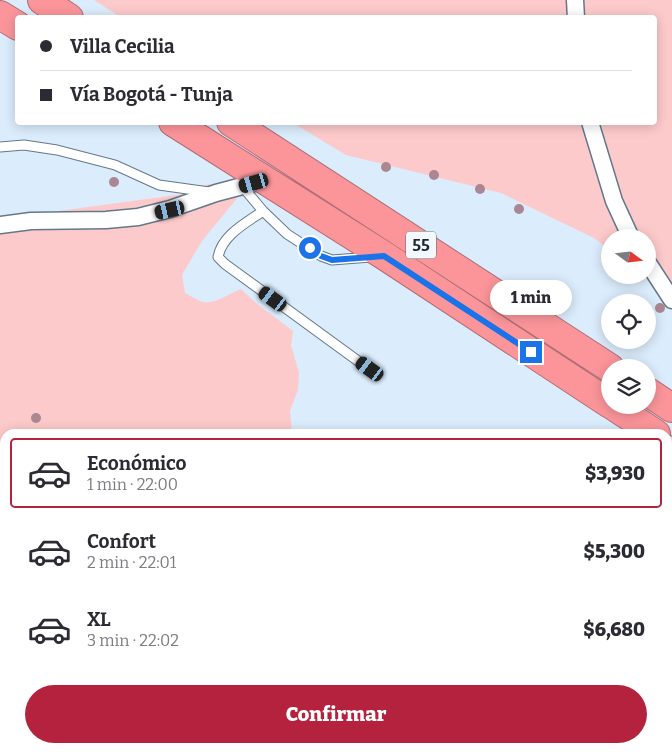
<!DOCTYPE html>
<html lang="es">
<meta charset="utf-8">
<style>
:root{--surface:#fff;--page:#f7f7f7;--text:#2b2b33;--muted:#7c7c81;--line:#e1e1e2;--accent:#b4223d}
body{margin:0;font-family:Bitter,serif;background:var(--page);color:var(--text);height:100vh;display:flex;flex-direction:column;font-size:19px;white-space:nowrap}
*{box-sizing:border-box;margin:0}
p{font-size:16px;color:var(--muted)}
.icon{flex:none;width:28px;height:28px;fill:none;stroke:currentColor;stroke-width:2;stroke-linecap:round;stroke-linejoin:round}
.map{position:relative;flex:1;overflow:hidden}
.side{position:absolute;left:0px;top:429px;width:672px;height:324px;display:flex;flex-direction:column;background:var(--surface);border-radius:15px 15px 0 0;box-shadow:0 2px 12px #0003}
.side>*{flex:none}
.banner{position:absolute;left:15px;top:15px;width:642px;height:110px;border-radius:5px;box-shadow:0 2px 12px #0003;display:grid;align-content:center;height:110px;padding:0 25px;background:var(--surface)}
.needle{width:32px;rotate:105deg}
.buttons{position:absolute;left:601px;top:229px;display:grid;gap:10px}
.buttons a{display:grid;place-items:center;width:55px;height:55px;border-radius:50%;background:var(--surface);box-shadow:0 2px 12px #0003;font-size:25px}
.end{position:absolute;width:22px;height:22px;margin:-11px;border:6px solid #1a73e8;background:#fff;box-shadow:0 0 0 2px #fff}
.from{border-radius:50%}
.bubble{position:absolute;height:35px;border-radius:18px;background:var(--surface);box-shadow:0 2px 12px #0003;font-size:16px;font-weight:800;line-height:35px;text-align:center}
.car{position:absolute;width:15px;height:30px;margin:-15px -8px;border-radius:6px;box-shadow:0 0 4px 1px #0007;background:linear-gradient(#222 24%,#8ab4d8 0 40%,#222 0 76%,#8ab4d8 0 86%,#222 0)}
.banner b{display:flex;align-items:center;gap:18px;height:48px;font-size:19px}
.banner b+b{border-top:1px solid var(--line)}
.banner i{width:12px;height:12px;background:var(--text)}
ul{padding:9px 0 0;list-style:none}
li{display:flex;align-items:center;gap:15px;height:70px;margin:0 10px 8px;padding:0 15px;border:2px solid transparent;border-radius:5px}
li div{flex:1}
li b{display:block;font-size:19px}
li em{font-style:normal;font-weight:800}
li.selected{border-color:var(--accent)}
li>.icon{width:45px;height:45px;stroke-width:1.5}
.button{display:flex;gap:10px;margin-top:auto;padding:10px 25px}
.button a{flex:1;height:58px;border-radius:30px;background:var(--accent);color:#fff;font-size:20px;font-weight:800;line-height:58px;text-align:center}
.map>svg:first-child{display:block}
</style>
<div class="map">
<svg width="672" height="752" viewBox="0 0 672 752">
<rect width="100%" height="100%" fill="#dbecfc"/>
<!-- built -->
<path fill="#c6e3fc" d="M672 493V632L671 602 668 590V497Z
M672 678V752H635V748H668V726L670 722Z"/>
<!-- green -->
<path fill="#fdcacb" d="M94 0H672V298L648 267V238H610V250L594 238 501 193 346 155 293 123 655 122V18H122Z
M252 180 202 241 182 275 185 293C191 296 197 300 203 302 213 305 231 293 241 289L256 303 293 331 291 345 299 373 298 390 290 411 292 434H5V748H443L445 752H0V219L183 194 194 186Z
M499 748H564L565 750 568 752H501Z"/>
<!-- building -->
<path fill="#405263" d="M84 748H97L99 752H75Z
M191 748H213L214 750 209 752H193Z
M458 748H477L479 752H460Z"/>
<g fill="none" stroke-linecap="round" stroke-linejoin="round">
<defs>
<path id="lane" d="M0 147 24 145 57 150 115 165 159 185 209 192
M242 186 263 211 287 234 321 256 332 260 371 257
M263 211C246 223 222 235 218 257L225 264 369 369
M496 748 498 752"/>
<path id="street" d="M575 0 576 18
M590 122 614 201 631 238
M0 225 31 221 106 220 138 217 170 209 216 193 265 180
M648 263 672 300
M0 602 5 609
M103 748 105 752
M181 748 184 752
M264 748 267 752
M45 752 53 748"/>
<path id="secondary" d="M668 448 672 453"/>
<path id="highway" d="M42 0 69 18
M0 15 18 26
M173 122 385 256 610 404
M231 122 610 368
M648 392 672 408
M612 405 656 434"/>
</defs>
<!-- lane casing -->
<use href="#lane" stroke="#64788a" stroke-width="11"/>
<!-- street casing -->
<use href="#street" stroke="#64788a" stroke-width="19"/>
<!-- secondary casing -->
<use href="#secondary" stroke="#64788a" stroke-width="26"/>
<!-- highway casing -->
<use href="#highway" stroke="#ae6e75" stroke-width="30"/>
<!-- lane -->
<use href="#lane" stroke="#fff" stroke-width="9"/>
<!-- street -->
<use href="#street" stroke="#fff" stroke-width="16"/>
<!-- secondary -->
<use href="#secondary" stroke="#fedfe1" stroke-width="24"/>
<!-- highway -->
<use href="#highway" stroke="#fb959a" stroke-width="28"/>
</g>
<!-- trees -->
<g fill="#ab8792">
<circle cx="386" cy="167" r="5"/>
<circle cx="434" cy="175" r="5"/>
<circle cx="114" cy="182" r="5"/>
<circle cx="480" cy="189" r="5"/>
<circle cx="519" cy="209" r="5"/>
<circle cx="660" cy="308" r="5"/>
<circle cx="36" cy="418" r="5"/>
</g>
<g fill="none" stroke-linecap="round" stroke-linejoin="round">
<!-- route -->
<path stroke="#1a73e8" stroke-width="6" d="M310 248 321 256 332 260 384 256 531 352"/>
</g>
<g text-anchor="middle" stroke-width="5" stroke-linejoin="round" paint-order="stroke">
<!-- shield labels -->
<rect fill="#f3f8fc" stroke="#5f666c" stroke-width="1" x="406" y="231.5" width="30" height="27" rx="4"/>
<g font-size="16" font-weight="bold" fill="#1f272f">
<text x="421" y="251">55</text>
</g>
</g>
</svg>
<div class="buttons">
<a><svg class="needle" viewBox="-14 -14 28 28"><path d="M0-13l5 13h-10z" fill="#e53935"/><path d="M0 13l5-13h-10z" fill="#7c7c81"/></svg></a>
<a><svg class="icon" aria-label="locate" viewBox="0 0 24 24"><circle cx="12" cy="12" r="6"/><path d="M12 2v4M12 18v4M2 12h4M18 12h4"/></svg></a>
<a><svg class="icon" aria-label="layers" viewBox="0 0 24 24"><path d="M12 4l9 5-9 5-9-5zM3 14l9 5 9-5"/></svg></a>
</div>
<i class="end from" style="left:310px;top:248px"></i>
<i class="end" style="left:531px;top:352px"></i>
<div class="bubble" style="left:490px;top:280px;width:82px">1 min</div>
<i class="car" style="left:254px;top:183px;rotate:254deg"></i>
<i class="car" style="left:170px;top:210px;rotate:257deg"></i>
<i class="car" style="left:273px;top:299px;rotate:306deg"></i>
<i class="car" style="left:370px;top:369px;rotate:306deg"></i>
<div class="banner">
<b><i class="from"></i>Villa Cecilia</b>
<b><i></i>Vía Bogotá - Tunja</b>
</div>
<section class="side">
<ul>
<li class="selected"><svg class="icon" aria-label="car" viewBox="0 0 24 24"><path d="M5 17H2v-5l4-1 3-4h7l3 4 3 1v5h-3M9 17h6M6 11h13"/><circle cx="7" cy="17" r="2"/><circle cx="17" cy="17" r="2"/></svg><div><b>Económico</b><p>1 min · 22:00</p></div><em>$3,930</em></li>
<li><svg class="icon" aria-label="car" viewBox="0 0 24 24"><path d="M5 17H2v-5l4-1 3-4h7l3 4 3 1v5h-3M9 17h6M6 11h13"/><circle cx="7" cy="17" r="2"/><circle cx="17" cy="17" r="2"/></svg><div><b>Confort</b><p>2 min · 22:01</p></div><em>$5,300</em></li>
<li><svg class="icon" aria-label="car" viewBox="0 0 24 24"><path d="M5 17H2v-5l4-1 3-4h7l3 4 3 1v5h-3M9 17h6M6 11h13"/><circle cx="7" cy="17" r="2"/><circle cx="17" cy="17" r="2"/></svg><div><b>XL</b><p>3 min · 22:02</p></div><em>$6,680</em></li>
</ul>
<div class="button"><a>Confirmar</a></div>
</section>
</div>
